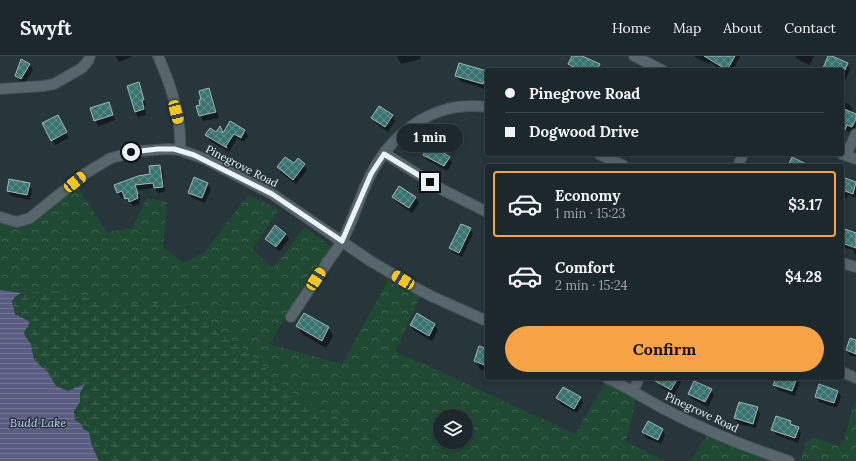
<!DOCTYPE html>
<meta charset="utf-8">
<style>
:root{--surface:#1d282c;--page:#253034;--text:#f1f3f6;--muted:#a0a6a9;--line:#3b4448;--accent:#f5a345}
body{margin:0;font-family:Lora,serif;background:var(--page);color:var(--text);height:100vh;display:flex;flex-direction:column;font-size:15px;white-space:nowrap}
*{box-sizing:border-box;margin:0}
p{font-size:13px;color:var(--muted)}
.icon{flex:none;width:22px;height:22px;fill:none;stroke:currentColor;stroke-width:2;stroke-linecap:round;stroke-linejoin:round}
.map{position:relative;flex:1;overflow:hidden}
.drawer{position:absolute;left:485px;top:108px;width:359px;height:216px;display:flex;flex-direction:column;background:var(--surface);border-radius:4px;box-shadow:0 2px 6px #0003,0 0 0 1px var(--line)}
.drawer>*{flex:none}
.hud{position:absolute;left:485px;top:12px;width:359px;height:88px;border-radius:4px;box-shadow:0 2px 6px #0003,0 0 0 1px var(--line);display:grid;align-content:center;height:88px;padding:0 20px;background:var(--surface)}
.controls{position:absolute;left:433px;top:353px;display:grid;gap:8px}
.controls a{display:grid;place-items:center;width:40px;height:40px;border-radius:50%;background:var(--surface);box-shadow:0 2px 6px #0003,0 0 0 1px var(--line);font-size:20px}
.end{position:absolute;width:18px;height:18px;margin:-9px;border:5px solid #eaf3f7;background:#111;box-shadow:0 0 0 2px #111}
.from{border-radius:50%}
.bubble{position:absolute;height:28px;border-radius:14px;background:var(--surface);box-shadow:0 2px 6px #0003,0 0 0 1px var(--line);font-size:13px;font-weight:700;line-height:28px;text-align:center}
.car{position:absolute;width:12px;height:24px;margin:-12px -6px;border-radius:5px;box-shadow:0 0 3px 1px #0007;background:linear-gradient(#f5c518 24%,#345 0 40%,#f5c518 0 76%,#345 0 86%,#f5c518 0)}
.hud b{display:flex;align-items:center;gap:14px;height:38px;font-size:15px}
.hud b+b{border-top:1px solid var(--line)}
.hud i{width:10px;height:10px;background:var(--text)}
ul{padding:7px 0 0;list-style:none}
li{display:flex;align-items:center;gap:12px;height:66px;margin:0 8px 6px;padding:0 12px;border:2px solid transparent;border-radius:4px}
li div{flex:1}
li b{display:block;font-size:15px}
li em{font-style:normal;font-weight:700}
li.active{border-color:var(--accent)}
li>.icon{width:36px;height:36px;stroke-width:1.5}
.cta{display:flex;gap:8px;margin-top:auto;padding:8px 20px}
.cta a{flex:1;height:46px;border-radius:24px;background:var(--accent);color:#111;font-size:16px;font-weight:700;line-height:46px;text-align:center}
header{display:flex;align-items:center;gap:24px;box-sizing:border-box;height:56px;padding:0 20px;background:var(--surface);border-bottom:1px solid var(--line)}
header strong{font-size:19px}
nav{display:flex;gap:22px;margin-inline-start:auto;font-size:14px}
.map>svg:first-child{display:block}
</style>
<header>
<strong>Swyft</strong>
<nav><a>Home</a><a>Map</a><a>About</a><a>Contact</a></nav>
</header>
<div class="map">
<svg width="856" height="405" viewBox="0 0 856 405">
<defs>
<pattern id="forest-crowns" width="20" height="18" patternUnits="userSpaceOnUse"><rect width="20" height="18" fill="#204934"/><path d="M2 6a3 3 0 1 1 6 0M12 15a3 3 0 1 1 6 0" fill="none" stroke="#416452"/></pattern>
<pattern id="wetland-marsh" width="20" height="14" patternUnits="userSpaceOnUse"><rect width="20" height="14" fill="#204934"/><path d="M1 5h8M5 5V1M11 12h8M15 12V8" fill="none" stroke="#416452"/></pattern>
<pattern id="water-rules" width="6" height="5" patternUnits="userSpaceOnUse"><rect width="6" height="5" fill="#5a5c82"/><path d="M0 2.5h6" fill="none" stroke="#727494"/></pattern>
<pattern id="building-cross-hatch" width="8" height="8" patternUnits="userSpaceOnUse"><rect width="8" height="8" fill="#3a7470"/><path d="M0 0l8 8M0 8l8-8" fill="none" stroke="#608f8c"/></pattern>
</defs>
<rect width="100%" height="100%" fill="#27363b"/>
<!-- forest -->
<path fill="url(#forest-crowns)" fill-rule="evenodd" d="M77 131 107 176 132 172 147 142 167 146 163 191 183 207 205 196 248 139 279 154 252 193 273 212 305 171 331 191 269 288 342 308 390 221 421 239 395 295 575 378 605 327 636 342 626 386 665 405H412L404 398 295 339 247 295 176 246 127 249 62 235 21 237 0 234V167L17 172 27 170ZM440 360H466V386H440Z
M856 346V405L801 404 805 387 814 381 839 390 843 386 854 348Z
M708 378 776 405H691Z"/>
<!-- wetland -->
<path fill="url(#wetland-marsh)" d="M62 235 127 249 176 246 247 295 295 339 404 398 412 405H99L92 390 89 376 82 373 81 368 76 365 74 355 80 346V337L84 329 68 335 56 330 48 316 34 304 31 288 25 280 15 259 12 245C20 233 49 236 62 235Z"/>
<!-- water -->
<path fill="url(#water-rules)" d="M0 234 21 237 15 241 12 245 15 258 30 266 24 276 25 280 31 288 34 304 48 316 56 330 68 335 85 328 80 337V346L74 355 75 364 81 368 83 373 89 376 92 390 99 405H0Z"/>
<!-- shadow -->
<path fill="#0007" d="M115 0H131V1L119 6Z
M397 0H420L421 3 401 8Z
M573 0H578L599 9 602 14H574L569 8Z
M693 0H740V1L733 14H722L710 6 709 8Z
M795 0H814L810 9 797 3Z
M829 0 847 8 850 13 845 25 842 24V14H825L824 12Z
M30 9 33 14 24 28 19 25 16 20Z
M486 16 487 28 485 33 460 25 457 20Z
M138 27 141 32 146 49 144 50 146 59 138 61 135 56Z
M209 33 212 38 219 62 203 65 197 51 201 50 202 44Z
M842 45 849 48 852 53 851 57 856 59 855 76 850 74 849 76 846 74 844 78H842Z
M108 47 115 64 98 70 95 64Z
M392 60 395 65 388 76 375 67 372 62Z
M60 65 69 82 55 89 52 84Z
M230 66 245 75 248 80 244 86 237 82 229 96 210 85 207 79 217 77 220 72 224 77Z
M424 99 449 101 452 107 447 115 427 104Z
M294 109H304L307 114 296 128 281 117 278 112Z
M160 110 163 115 165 136 158 137 155 132 137 134 141 143 139 144 140 148 133 150 131 147 129 148 125 140 121 142 118 136 151 119Z
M846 123 856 127V142L848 139 847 142 842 141V126L845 127Z
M29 128 32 133 30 144 11 140 8 135Z
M208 128 211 133 205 147 192 142 189 136Z
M399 131 416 142 419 147 412 157 396 146 393 141Z
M470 173 473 178 462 201 453 197 450 192Z
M842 173 856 178V199L853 194 842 191Z
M286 178 289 183 280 195 269 188 266 183Z
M305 258 329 272 333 280 326 292 302 278 298 270Z
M417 259 435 269 438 274 432 285 414 275 411 269Z
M856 285V301L850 300 847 294Z
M487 294V315L480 313 475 305Z
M661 322H683L674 339 662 332 659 327Z
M777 322 796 323 799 328 795 340 778 334 774 328Z
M711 334 714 339 708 351 692 343 689 338Z
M838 335 841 341 837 352 819 346 816 341Z
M557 342H580L583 347 577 357 560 348Z
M757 352 760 357 756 372 738 368 735 362Z
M790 366 793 370 798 372 801 377 798 387 776 379 773 374Z
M662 373 665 379 661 388 646 382 643 376Z"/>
<!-- building -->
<path fill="url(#building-cross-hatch)" stroke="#a3b6b4" d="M572 0H582L600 8 597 14H579L568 8Z
M704 0H735L727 14Z
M828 0H832L848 7 845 14H827L823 12Z
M21 3 30 8 21 23 15 20Z
M459 7 487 15 483 28 455 20Z
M139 26 144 44H142L144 53 135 56 127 30Z
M209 32 216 56 199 60 196 50 200 49 199 44H201L199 35Z
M109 46 113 59 94 65 90 52Z
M379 50 393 59 385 71 371 62Z
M842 52 856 58V63L852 71 847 69 842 81Z
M58 59 67 76 51 85 42 67Z
M230 65 245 74 241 82 234 78 226 90 227 92 205 79 210 72 216 76 220 70 223 77Z
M430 88 450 101 444 110 423 99Z
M285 101 294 107 298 102 305 108 293 124 277 111Z
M792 101 810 110H788Z
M160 109 163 131 154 132 153 127 135 129 138 138 137 139 138 142 129 146 128 142 125 143 122 135 117 137 114 129 138 120 150 118 149 110Z
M194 121 208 127 202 142 188 137Z
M845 122 856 126 853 138 842 134V125L844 126Z
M9 123 30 127 27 139 7 135Z
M399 130 416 141 409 152 392 141Z
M461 168 471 172 459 197 449 192Z
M275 169 286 178 276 191 265 183Z
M842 172 856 177V192L842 187Z
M304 257 329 271 322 285 296 270Z
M417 257 435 268 429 280 410 269Z
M850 282 856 284V298L846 294Z
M479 290 487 293V310L474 305Z
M650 322H678L671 334Z
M776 322H797L792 335 773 329Z
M694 325 712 333 705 346 688 338Z
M819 328 838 335 834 347 815 341Z
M563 331 581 341 574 353 556 342Z
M739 346 758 351 753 368 734 362Z
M776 360 791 365 790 368 799 371 795 382 771 374Z
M648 365 663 373 658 384 642 376Z"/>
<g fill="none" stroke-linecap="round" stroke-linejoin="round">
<defs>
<path id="minor" d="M158 0C171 29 182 62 180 94
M634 0 662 14
M0 33 43 30 54 28 82 12 88 5 90 0
M384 97 443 134 487 156
M599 98 624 110
M842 98 856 103
M846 99 856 78
M738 110 743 98
M0 161 17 166 30 162 86 117 111 102 139 95 169 93 180 94 205 103 272 138 369 204 414 231 431 240 487 265
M842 207 856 211
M291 261C302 244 314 227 325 210 330 202 337 194 342 185 354 163 360 139 371 118 394 74 436 44 487 51
M842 316 856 322
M607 322C627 331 645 343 664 353 704 374 746 391 789 405
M633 335 639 322"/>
</defs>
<!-- minor casing -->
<use href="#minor" stroke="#445155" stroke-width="12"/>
<!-- minor -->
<use href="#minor" stroke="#56666c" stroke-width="10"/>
</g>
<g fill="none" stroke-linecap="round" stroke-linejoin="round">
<!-- route -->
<path stroke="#eaf3f7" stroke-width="5" d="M131 96 158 93H174L194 99 272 138 342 185 371 118 384 98 430 126"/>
</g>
<g text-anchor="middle" stroke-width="3" stroke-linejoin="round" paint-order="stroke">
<!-- street labels -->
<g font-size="11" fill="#eaf3f7" stroke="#27363b">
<text transform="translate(242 110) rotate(27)" y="4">Pinegrove Road</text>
<text transform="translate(702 356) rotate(25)" y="4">Pinegrove Road</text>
</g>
<!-- water labels -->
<g font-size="12" font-style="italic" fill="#c6c9fd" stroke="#27363b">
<text x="38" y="371">Budd Lake</text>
</g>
</g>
</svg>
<div class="controls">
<a><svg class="icon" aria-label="layers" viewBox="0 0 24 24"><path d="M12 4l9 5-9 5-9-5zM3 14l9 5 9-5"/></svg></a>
</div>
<i class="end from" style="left:131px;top:96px"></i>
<i class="end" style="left:430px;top:126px"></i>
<div class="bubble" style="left:397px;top:68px;width:66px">1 min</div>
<i class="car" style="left:176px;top:56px;rotate:165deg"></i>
<i class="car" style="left:75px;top:126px;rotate:51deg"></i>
<i class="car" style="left:316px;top:223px;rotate:33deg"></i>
<i class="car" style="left:403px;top:224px;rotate:301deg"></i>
<div class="hud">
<b><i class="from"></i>Pinegrove Road</b>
<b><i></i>Dogwood Drive</b>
</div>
<section class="drawer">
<ul>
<li class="active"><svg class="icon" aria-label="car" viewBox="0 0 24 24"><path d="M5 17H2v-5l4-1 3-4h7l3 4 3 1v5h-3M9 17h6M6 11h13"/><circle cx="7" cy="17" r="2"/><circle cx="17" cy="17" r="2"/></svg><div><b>Economy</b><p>1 min · 15:23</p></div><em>$3.17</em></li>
<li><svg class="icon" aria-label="car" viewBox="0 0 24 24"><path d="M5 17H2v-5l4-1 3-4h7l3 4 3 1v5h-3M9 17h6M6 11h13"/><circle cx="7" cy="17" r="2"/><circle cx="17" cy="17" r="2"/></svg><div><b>Comfort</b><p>2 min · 15:24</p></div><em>$4.28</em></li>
</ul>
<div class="cta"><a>Confirm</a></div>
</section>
</div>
